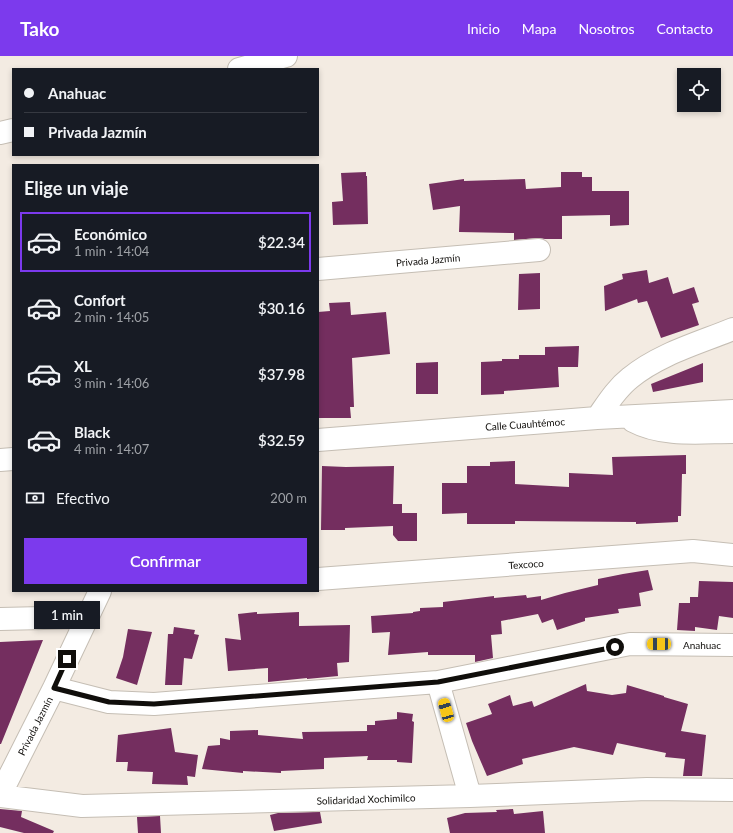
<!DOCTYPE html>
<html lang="es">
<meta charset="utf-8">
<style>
:root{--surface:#171b24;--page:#20242c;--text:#f1f3f6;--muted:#9ea1a6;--line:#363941;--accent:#7c3aed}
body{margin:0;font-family:Lato,sans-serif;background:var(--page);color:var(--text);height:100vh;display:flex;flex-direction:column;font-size:15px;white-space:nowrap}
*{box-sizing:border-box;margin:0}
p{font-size:13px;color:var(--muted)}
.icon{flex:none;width:22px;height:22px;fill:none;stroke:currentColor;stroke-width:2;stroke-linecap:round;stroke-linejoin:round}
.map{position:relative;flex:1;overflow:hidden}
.panel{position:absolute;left:12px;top:108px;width:307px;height:428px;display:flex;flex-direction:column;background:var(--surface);border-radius:0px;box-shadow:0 2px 6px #0003}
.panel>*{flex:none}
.top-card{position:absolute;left:12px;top:12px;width:307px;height:88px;border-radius:0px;box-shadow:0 2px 6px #0003;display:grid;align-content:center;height:88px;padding:0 12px;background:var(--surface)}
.controls{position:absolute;left:677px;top:12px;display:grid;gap:8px}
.controls a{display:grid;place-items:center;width:44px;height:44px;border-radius:0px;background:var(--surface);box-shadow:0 2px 6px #0003;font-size:20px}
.end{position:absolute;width:18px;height:18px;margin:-9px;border:5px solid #100e0b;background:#fff;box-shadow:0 0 0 2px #fff}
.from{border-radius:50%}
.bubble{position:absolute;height:28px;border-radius:0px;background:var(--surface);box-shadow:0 2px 6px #0003;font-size:13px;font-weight:600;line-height:28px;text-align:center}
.car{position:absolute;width:12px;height:24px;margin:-12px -6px;border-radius:5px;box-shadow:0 0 3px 1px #0007;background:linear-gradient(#f5c518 24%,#345 0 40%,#f5c518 0 76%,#345 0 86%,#f5c518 0)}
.top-card b{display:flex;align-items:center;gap:14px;height:38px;font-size:15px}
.top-card b+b{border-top:1px solid var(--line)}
.top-card i{width:10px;height:10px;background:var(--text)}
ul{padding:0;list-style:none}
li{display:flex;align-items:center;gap:12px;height:60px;margin:0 8px 6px;padding:0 4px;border:2px solid transparent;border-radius:0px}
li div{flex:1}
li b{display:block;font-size:15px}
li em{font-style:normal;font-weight:600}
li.on{border-color:var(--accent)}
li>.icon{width:36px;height:36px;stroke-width:1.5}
h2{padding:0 12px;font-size:18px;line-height:48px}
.pay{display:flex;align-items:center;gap:10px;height:44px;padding:0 12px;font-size:15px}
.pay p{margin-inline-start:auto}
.action{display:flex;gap:8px;margin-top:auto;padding:8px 12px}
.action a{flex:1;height:46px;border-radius:0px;background:var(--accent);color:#fff;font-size:16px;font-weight:600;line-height:46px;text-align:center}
header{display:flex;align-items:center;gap:24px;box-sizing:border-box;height:56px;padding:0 20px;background:var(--accent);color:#fff}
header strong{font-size:19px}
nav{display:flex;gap:22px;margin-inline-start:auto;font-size:14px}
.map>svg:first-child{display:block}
</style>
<header>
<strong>Tako</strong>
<nav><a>Inicio</a><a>Mapa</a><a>Nosotros</a><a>Contacto</a></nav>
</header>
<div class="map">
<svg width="733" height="777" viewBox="0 0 733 777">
<rect width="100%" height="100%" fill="#f3ebe2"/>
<!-- building -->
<path fill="#742e5f" d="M366 116V120H367L368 168 333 169 332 146 343 145 341 117Z
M561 116H582V121H592V135H629V169L610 170V159L562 160V183H545L538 182 514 184V177L459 176 460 150 433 154 429 128 464 123V125L525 123 526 133 561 131Z
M647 214 649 227 668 221 673 238 694 231 699 246 692 248 699 269 661 282 647 245 638 247 637 243 605 255 604 230 623 223 622 218Z
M540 217V253L518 254 519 218Z
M350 246 351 259 386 256 390 298 352 302 354 351H350L351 362H318V256L330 255 329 247Z
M579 290 578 311H558L559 331 504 335V338L481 339V306L502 305V303H519V299H545V291Z
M438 306V338H416V307Z
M703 307V326L653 336 651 328Z
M686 399V418H682L681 460H678V466L636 468V466L515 465V468H467V457L442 458V427H467V410H490V406L515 405V428L569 431V417L613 419 612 401Z
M322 410 346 411 394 410 393 448H402V457H417V485H398L393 479V470L345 472V474H321Z
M648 514 653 534 639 537 641 550 618 553 619 557 585 562V565L557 574 553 563 542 567 538 558 501 565 502 578 491 579 493 602 475 606V599H428V596L388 599 390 576 372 577 371 560 413 557V556L420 555V552L443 551V546L494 540V542L526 539 527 542 541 540V544L565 537 598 529V523L623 518Z
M699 525 733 526V562L719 560 717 574 695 571V575L677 574 679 547H690V541H698Z
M257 556V558L299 556V570L350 569 349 606 337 607 338 620 307 623V622L268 626V612L228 615 225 582 241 584 238 558Z
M174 571 195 574 194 578 199 579 192 603 184 602 182 629H165L168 578H173Z
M128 573 152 576 137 629 116 622 123 601Z
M43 584 1 688H0V586Z
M586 628 587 635 612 639 626 637 627 629 664 640V641L688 648 681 675 706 679 702 720H683L685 703 665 701 666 697 617 687 613 699 574 691 522 703 523 708 487 720 472 685 466 667 492 658 488 648 510 639 513 650 532 645 534 651Z
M397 656 413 658 412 665 414 666 412 707 397 706V704H367L368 700 324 702V713L281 715V717L243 715V717L202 713 208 690 220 689V682L230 684V675L258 674V679L303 683 302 676 367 675V669H375V665L397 663Z
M171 672 175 696 198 699 195 721 187 720 188 729 152 728 153 716 127 715 128 706H116L118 679Z
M0 753 22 755 21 761 54 775 53 777H24L0 771Z
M513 753 514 758 543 755 545 777H450L447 762 465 757 497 756 496 754Z
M320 756 322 767 274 775 270 759 278 757Z
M160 760 161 777H138L137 761Z"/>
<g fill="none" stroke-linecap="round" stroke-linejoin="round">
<defs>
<path id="minor" d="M239 13 286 0
M0 77 13 74
M318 213 539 194
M597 362C607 348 616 333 630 322 659 298 699 287 733 273
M633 365C663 381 701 376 733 376
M318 384 597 362 733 355
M0 404 13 403
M318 523 693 495 733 499
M0 563 87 561
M438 626 470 740
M54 632 109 646 154 648 438 626 630 588 733 589
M0 739 54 632 100 535
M0 740 82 750 470 740 647 733 733 734"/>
</defs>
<!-- minor casing -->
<use href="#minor" stroke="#c5beb4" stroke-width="24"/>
<!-- minor -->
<use href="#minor" stroke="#fff" stroke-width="22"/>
</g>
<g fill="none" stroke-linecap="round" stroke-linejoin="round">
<!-- route -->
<path stroke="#100e0b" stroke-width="5" d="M67 603 54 632 109 646 154 648 438 626 615 591"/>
</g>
<g text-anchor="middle" stroke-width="4" stroke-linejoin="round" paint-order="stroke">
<!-- street labels -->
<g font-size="10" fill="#100e0b" stroke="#fff">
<text transform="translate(428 204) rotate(-5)" y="4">Privada Jazmín</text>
<text transform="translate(525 368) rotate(-4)" y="4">Calle Cuauhtémoc</text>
<text transform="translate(526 508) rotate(-4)" y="4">Texcoco</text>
<text x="702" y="593">Anahuac</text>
<text transform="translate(35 670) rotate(-63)" y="4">Privada Jazmín</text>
<text transform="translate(366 743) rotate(-2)" y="4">Solidaridad Xochimilco</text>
</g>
</g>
</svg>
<div class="controls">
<a><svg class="icon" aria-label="locate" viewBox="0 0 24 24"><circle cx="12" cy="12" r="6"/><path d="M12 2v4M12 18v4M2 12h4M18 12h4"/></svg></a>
</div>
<i class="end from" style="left:615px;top:591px"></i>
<i class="end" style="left:67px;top:603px"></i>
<div class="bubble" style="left:34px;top:545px;width:66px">1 min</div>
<i class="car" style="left:659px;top:588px;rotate:270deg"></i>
<i class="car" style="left:446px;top:654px;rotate:344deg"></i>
<div class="top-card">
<b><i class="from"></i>Anahuac</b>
<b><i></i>Privada Jazmín</b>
</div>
<section class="panel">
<h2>Elige un viaje</h2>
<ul>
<li class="on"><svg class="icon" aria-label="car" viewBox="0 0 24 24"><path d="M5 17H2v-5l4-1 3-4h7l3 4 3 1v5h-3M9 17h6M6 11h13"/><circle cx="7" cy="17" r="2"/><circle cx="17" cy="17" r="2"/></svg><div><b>Económico</b><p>1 min · 14:04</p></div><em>$22.34</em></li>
<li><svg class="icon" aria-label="car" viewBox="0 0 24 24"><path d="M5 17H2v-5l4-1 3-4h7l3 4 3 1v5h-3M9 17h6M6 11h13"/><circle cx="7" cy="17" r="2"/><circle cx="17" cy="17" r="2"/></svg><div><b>Confort</b><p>2 min · 14:05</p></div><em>$30.16</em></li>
<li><svg class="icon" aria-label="car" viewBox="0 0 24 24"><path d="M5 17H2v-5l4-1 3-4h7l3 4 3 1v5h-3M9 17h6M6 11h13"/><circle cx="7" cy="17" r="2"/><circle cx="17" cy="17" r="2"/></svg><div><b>XL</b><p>3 min · 14:06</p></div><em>$37.98</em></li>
<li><svg class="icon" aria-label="car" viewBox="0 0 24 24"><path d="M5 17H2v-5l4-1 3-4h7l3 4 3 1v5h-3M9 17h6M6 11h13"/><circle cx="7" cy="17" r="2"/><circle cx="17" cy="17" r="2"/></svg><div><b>Black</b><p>4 min · 14:07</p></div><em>$32.59</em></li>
</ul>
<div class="pay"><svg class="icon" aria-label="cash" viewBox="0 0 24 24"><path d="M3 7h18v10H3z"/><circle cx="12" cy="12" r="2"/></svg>Efectivo<p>200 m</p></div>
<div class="action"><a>Confirmar</a></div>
</section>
</div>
